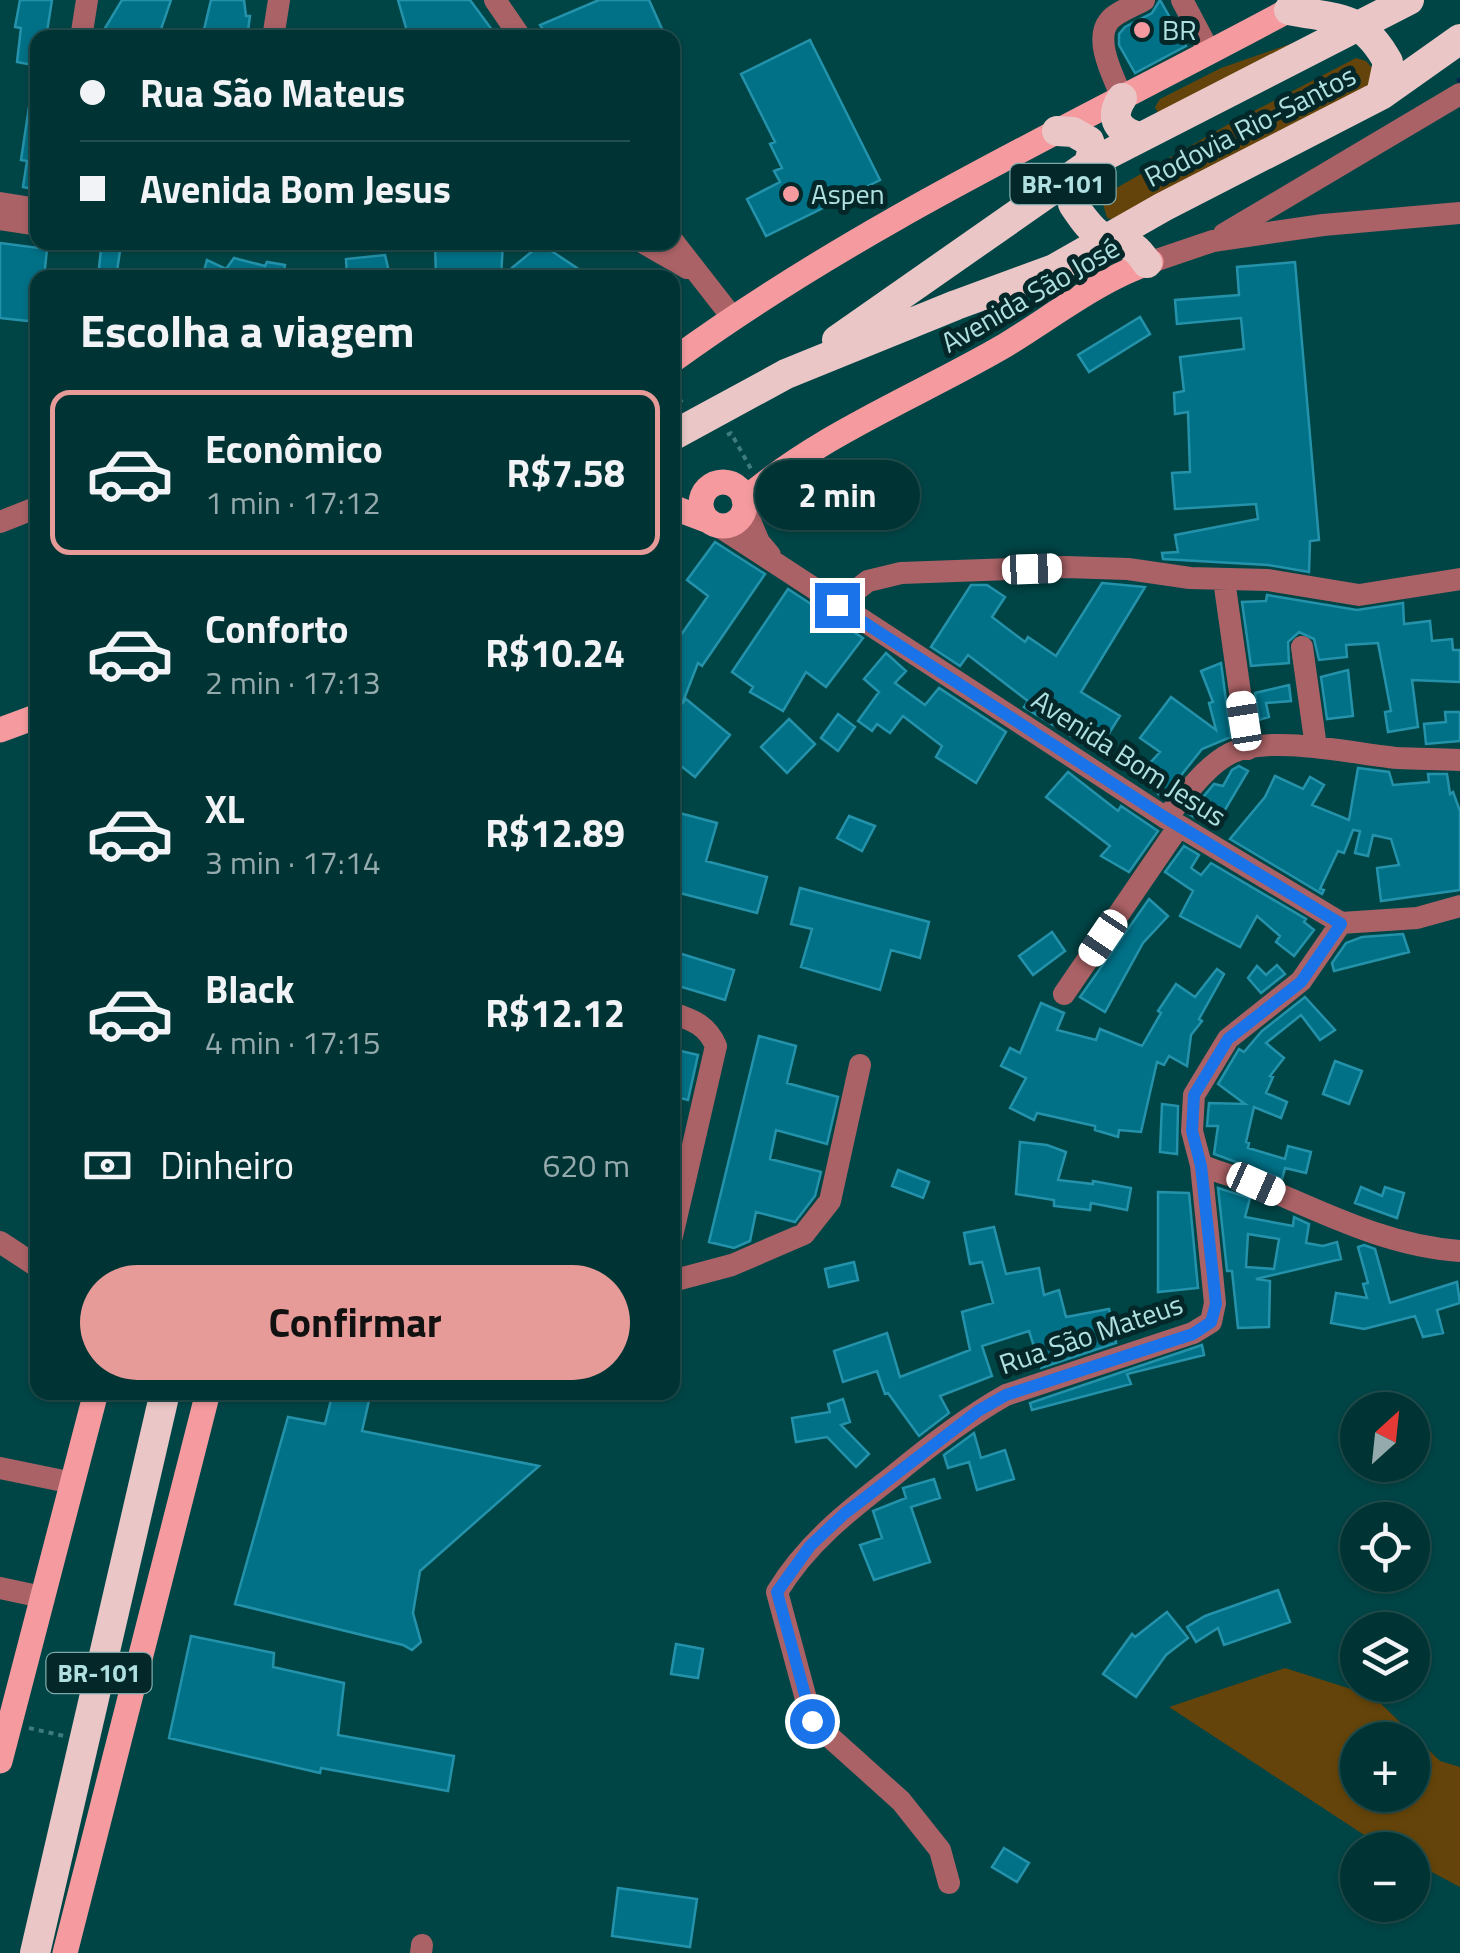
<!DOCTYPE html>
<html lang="pt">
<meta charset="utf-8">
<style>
:root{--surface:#003434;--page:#0a3c3c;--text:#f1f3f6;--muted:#95aaac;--line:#224f4f;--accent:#e69b98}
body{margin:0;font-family:"Titillium Web",sans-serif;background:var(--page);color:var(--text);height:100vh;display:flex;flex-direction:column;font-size:38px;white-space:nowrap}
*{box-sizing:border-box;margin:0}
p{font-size:32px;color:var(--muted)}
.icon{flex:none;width:55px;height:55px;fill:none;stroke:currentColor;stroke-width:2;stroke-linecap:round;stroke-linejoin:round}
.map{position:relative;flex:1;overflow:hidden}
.sheet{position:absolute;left:30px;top:270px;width:650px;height:1130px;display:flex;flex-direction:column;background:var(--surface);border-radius:20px;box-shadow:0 2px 8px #0004,0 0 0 2px var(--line)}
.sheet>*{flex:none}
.banner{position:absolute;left:30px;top:30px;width:650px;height:220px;border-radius:20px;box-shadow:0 2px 8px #0004,0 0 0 2px var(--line);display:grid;align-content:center;height:220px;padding:0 50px;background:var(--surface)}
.needle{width:65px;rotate:27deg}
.buttons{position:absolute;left:1340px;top:1392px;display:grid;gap:20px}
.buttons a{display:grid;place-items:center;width:90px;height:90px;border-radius:50%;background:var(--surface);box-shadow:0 2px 8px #0004,0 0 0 2px var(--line);font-size:50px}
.end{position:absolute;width:45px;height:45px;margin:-22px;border:12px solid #1a73e8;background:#fff;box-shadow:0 0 0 5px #fff}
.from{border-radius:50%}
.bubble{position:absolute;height:70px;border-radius:35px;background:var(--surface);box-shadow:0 2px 8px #0004,0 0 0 2px var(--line);font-size:32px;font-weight:700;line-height:70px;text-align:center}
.car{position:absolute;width:30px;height:60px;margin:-30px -15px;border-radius:12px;box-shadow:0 0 8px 2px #0007;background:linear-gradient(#fff 24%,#345 0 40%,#fff 0 76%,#345 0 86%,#fff 0)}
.banner b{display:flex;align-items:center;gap:35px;height:95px;font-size:38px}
.banner b+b{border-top:2px solid var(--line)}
.banner i{width:25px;height:25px;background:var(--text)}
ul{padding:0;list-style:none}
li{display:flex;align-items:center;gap:30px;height:165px;margin:0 20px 15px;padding:0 30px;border:5px solid transparent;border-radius:20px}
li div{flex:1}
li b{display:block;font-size:38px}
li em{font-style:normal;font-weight:700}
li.active{border-color:var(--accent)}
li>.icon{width:90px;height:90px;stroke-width:1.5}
h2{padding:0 50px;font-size:45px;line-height:120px}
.pay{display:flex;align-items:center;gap:25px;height:110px;padding:0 50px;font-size:38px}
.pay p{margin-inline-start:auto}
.action{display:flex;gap:20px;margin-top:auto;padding:20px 50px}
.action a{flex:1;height:115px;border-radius:60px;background:var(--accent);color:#111;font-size:40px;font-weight:700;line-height:115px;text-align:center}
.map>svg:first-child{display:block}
</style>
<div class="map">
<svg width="1460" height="1953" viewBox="0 0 1460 1953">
<rect width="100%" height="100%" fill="#004546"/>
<!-- green -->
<path fill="#64440a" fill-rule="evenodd" d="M1307 38 1159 115 1155 107 1160 99 1221 68Z
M1356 58 1366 61 1375 71 1374 82 1119 221 1107 218 1103 204 1111 191 1229 124Z
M1285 1668 1373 1696 1440 1761 1460 1767V1887L1413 1862 1412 1850H1389L1381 1846 1169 1707ZM1412 1740V1795H1358V1740Z"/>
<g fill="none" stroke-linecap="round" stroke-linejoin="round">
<!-- stream -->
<path stroke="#032551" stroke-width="5" d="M1459 80H1460"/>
</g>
<!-- building -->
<path fill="#017187" stroke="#2492aa" stroke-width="2.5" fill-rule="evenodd" d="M20 0H52L46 38H38V66L17 62 21 28 15 27Z
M122 0H171L158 38H99Z
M211 0H244L246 16H250L247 38 203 34Z
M398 0H470L498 38H409Z
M599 0H649L662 29 647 38H549L540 25Z
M1160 0 1186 46 1135 73 1119 45V34L1125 27 1152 13Z
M810 40 880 180 766 236 747 199 780 182 774 171 782 168 770 144 775 142 741 74Z
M29 107H38V190L23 187 27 161 21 160Z
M435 242H503L501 277 541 244 592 278H436Z
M0 243 47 249 44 278H38V322L0 318Z
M101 249 120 251 116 278H98Z
M385 255 389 272 347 275 346 259Z
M234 258 265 266 267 262 285 265 283 274 292 278H202L207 260 226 269Z
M1295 262 1319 540 1310 541 1309 572 1268 565 1163 559 1162 553 1178 552 1175 535 1258 519 1256 504 1175 509 1172 473 1190 472 1188 412 1175 414 1174 393 1184 391 1180 357 1244 349 1241 318 1177 324 1175 300 1239 295 1237 267Z
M1140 317 1150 334 1089 372 1078 355Z
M715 542 765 574 702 666 698 663 682 704 686 699 730 735 695 777 672 759V648L708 596 687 580Z
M1102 583 1145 587 1081 692 1120 716 1097 752 1024 707 1028 701 968 655 960 666 931 647 971 585H987L1005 597 992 617 1025 642 1028 637 1056 656Z
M788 589 863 638 826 687 806 672 783 711 750 692 753 687 732 672Z
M1267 595 1357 610 1403 603 1404 624 1430 621 1432 641 1452 639 1453 650H1460V682L1412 680 1418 727 1388 732 1385 712 1391 711 1378 643 1346 645 1347 657 1319 660 1314 639 1299 632 1288 642 1289 663 1251 666 1242 602 1266 601Z
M886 653 906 671 895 683 925 705 939 688 1006 732 976 783 936 757 942 746 903 716 890 733 877 724 872 731 858 721 879 692 864 679Z
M1221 663 1231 737 1202 749 1163 798 1138 776 1160 752 1140 738 1171 697 1216 730 1209 703 1213 702 1201 671Z
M1348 670 1353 716 1327 719 1321 677Z
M1289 685 1291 701 1266 703 1269 717 1259 720 1255 693Z
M1445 712H1460V741L1426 744 1424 724 1446 722Z
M838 714 855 727 838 751 821 738Z
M789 719 815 744 787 773 761 747Z
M1239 766 1248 771 1216 825 1196 813 1194 817 1189 814 1214 784 1223 786 1232 770Z
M1358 768 1389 772 1393 785 1429 782 1428 774H1447L1450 794 1453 792 1460 811V890L1381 901 1377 868 1399 865 1391 839 1373 835 1368 856 1355 853 1360 831 1353 830 1344 853 1338 851 1320 889 1324 890 1322 894 1230 839 1265 797 1275 776 1303 789 1310 777 1324 785 1312 805 1349 820Z
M1068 772 1118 811 1121 806 1158 831 1129 872 1101 856 1110 846 1046 797Z
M672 811 717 823 706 861 767 877 757 913 672 891Z
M849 816 875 826 862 851 837 838Z
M1184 846 1199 855 1191 868 1201 875 1211 863 1306 919 1304 922 1314 930 1294 956 1276 942 1280 936 1257 916 1240 947 1180 916 1193 891 1165 872Z
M800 888 929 922 920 958 891 950 880 990 801 967 812 929 791 924Z
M1149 899 1168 916 1143 943 1105 1012 1080 997Z
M1052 932 1065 951 1033 975 1019 956Z
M1403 934 1409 952 1334 971 1332 963 1346 943 1362 937Z
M672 951 734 970 725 1000 672 984Z
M1277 965 1285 974 1261 993 1248 978 1257 966 1266 975Z
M1217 969 1224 974 1199 1019 1202 1021 1191 1035 1187 1066 1169 1056 1164 1065 1157 1062 1141 1132 1119 1130 1118 1137 1095 1130V1126L1037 1113 1034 1120 1010 1108 1026 1078 1001 1066 1010 1048 1020 1053 1041 1003 1064 1013 1057 1030 1096 1040 1100 1029 1142 1046 1161 1013 1158 1011 1176 984 1195 997Z
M1305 997 1335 1030 1320 1040 1301 1015 1266 1043 1284 1058 1270 1076 1273 1077 1266 1093 1287 1102 1281 1118 1254 1107 1246 1142 1249 1143 1248 1148 1285 1159 1288 1146 1311 1152 1306 1173 1285 1168 1282 1179 1214 1154 1218 1126H1207L1209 1103 1245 1104 1218 1084 1239 1049 1244 1052 1262 1031Z
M759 1036 796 1046 787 1083 838 1097 827 1144 776 1130 770 1159 821 1172 815 1196 795 1222 756 1212 750 1241 734 1248 709 1242Z
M672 1049 698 1055 688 1100 672 1096Z
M1335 1061 1362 1071 1349 1104 1323 1094Z
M1162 1104 1178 1106 1177 1154 1160 1152Z
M1020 1142 1047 1145 1066 1152 1058 1180 1093 1184V1181L1131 1188 1127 1210 1091 1203 1090 1210 1054 1206V1200L1016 1194Z
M898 1170 929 1182 923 1198 892 1186Z
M1361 1187 1382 1196 1385 1187 1404 1193 1397 1218 1355 1203Z
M1218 1188 1250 1198 1245 1217 1293 1226 1294 1217 1309 1224 1306 1243 1323 1246 1337 1242 1341 1259 1256 1279 1270 1281 1269 1327 1238 1328 1232 1271H1227ZM1248 1234 1279 1239 1274 1269 1246 1267Z
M1158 1192 1189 1193 1198 1288 1158 1292Z
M994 1227 1006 1274 1039 1268 1044 1295 1059 1290 1066 1317 1109 1309 1116 1343 1041 1368 1029 1331 982 1346 992 1376 940 1396 949 1413 919 1436 888 1393 885 1394 877 1371 843 1382 834 1351 887 1333 900 1377 970 1350 962 1312 993 1303 982 1262 970 1264 964 1233Z
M1364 1245 1375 1249 1390 1303 1457 1282 1460 1303 1437 1310 1443 1333 1423 1337 1415 1316 1364 1329 1331 1323 1336 1293 1367 1298 1363 1284 1368 1283 1358 1247Z
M854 1262 858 1280 829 1287 825 1269Z
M1202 1345 1204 1355 1127 1374 1131 1384 1032 1410 1030 1403Z
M333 1392H371L362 1431 539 1466 420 1571 413 1613 421 1642 412 1650 403 1645 235 1604 288 1417 325 1424Z
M843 1399 850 1422 841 1425 869 1454 856 1467 827 1437 796 1442 792 1418 830 1412 828 1404Z
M974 1433 981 1458 1005 1450 1014 1479 977 1490 969 1462 948 1468 944 1455Z
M934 1479 940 1498 911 1507 930 1562 874 1580 860 1545 882 1538 873 1511 906 1498 903 1488Z
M1278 1590 1290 1622 1224 1645 1218 1628 1196 1642 1187 1627 1205 1616Z
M1167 1612 1188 1638 1166 1655 1136 1697 1103 1674 1132 1634 1135 1637Z
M191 1636 274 1653 273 1667 344 1683 338 1735 454 1756 448 1791 321 1768 320 1773 169 1738Z
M676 1644 703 1649 698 1678 671 1674Z
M1004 1848 1029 1863 1017 1882 992 1867Z
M618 1888 697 1899 690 1947 612 1936Z"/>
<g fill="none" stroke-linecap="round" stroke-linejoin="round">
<!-- path -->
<path stroke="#3d7b7c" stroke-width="4" stroke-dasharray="5 5" stroke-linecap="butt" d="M672 394 675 393 684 405
M727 435 731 433 751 469
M29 1728 64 1736"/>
<!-- minor -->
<path stroke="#ab6266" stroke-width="22" d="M495 0 521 38
M1182 0 1210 53
M81 38 87 0
M273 38 279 0
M1122 98C1115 79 1093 41 1109 21 1116 12 1134 6 1144 0
M0 203 38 209
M0 219 38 225
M1224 234 1460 94
M672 240 732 317
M642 242 687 268
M1151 262 1213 241 1323 225 1460 213
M745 509 759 542 770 555
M0 522 38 507
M717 525 1166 818 1341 923 1417 918 1460 906
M1224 580 1248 749
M837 605 868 581 901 573 1065 567 1128 569 1190 578 1268 580 1359 595 1460 579
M1302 647 1316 747
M1166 818C1184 797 1205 766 1231 753 1270 734 1355 754 1398 758 1419 759 1440 759 1460 760
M1064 994 1179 826
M672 1013C693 1020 707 1025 716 1046L672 1236
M1201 1165C1220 1174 1241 1177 1260 1186 1326 1214 1388 1246 1460 1251
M0 1242 38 1267
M672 1281 732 1265 804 1234 830 1201 860 1065
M0 1468 73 1483
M0 1588 42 1597
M949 1883 940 1850 901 1801 812 1721 777 1592C806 1544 848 1511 892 1477 928 1447 965 1418 1006 1395L1193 1333 1211 1322 1215 1303 1201 1165 1192 1131 1194 1095 1228 1039 1301 981 1341 923
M421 1953 422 1945"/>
<!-- major -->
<path stroke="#f59b9f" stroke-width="25" d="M672 361C864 221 1081 122 1289 10
M701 504a22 22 0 1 1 44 0a22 22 0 1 1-44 0Z
M744 500C820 434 918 396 1004 346 1052 317 1098 280 1151 262
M672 507 709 521
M0 730 38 716
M0 1761 96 1392
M65 1953 208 1392"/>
<!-- highway -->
<path stroke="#eac6c6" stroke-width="30" d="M1289 10C1339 20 1362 14 1388 62L1381 95
M1122 98C1109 118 1118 131 1139 137
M1057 131 1073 132 1089 141 1092 151 1089 164
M1080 172 1073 204C1081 216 1092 233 1106 239 1128 249 1130 238 1147 263
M837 340 1089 164 1409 0
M672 436 786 374 956 305 1054 269 1163 207 1381 95 1460 39
M35 1953 165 1392"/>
</g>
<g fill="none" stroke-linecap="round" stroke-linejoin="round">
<!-- route -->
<path stroke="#1a73e8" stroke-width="12" d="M812 1721 777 1592 810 1546 844 1514 978 1411 1006 1395 1193 1334 1211 1322 1216 1304 1201 1166 1192 1131 1194 1095 1228 1039 1301 982 1341 924 1166 818 837 605"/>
</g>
<!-- markers -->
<g fill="#f59b9f" stroke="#042829" stroke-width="4">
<circle cx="1142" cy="30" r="10"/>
<circle cx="791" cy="194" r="10"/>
</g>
<g text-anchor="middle" stroke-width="10" stroke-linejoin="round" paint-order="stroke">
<!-- shield labels -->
<g fill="#042829" stroke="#7ca9aa" stroke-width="2.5">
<rect x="1010.5" y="164" width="105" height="40" rx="8"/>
<rect x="46.5" y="1653" width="105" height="40" rx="8"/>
</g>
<g font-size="25" font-weight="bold" fill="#b0e0e1">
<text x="1063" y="193">BR-101</text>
<text x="99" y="1682">BR-101</text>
</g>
<!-- poi labels -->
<g font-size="28" fill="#b0e0e1" stroke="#042829" text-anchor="start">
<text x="1162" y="40">BR</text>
<text x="811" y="204">Aspen</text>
</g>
<!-- street labels -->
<g font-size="28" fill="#b0e0e1" stroke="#042829">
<text transform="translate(1250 126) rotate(-27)" y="10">Rodovia Rio-Santos</text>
<text transform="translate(1030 295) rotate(-30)" y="10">Avenida São José</text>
<text transform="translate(1129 758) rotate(33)" y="10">Avenida Bom Jesus</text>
<text transform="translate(1091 1334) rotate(-19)" y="10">Rua São Mateus</text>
</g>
</g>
</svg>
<div class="buttons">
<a><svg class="needle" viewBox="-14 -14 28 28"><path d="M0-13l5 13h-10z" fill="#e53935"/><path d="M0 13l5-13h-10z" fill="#95aaac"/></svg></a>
<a><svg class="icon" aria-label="locate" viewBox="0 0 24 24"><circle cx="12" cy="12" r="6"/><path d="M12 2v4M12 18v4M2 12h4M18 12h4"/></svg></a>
<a><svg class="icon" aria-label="layers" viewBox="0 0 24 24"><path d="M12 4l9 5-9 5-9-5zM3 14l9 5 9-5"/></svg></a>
<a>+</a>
<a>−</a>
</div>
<i class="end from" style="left:812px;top:1721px"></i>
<i class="end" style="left:837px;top:605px"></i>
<div class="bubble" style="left:755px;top:460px;width:165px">2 min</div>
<i class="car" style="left:1032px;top:569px;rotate:88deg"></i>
<i class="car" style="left:1244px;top:721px;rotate:351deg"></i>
<i class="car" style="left:1103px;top:938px;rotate:214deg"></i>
<i class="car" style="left:1256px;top:1184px;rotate:114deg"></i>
<div class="banner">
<b><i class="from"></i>Rua São Mateus</b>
<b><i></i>Avenida Bom Jesus</b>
</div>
<section class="sheet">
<h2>Escolha a viagem</h2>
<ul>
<li class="active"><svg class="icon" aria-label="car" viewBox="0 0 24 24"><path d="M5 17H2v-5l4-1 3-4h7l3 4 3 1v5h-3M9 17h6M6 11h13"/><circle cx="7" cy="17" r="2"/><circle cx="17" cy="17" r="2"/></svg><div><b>Econômico</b><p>1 min · 17:12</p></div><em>R$7.58</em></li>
<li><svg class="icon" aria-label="car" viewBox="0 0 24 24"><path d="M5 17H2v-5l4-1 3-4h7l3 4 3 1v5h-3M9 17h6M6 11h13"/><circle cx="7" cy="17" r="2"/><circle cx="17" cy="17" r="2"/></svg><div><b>Conforto</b><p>2 min · 17:13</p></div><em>R$10.24</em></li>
<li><svg class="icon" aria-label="car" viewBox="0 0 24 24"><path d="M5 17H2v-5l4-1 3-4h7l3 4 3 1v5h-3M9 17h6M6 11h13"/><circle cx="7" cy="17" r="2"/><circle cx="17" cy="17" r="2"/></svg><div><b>XL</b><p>3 min · 17:14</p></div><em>R$12.89</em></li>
<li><svg class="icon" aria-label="car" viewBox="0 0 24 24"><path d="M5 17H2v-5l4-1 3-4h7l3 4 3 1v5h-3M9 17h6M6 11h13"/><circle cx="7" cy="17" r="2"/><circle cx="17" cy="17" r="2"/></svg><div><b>Black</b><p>4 min · 17:15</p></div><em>R$12.12</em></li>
</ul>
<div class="pay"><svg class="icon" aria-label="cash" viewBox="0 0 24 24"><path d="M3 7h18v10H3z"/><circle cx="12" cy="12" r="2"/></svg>Dinheiro<p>620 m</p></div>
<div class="action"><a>Confirmar</a></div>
</section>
</div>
